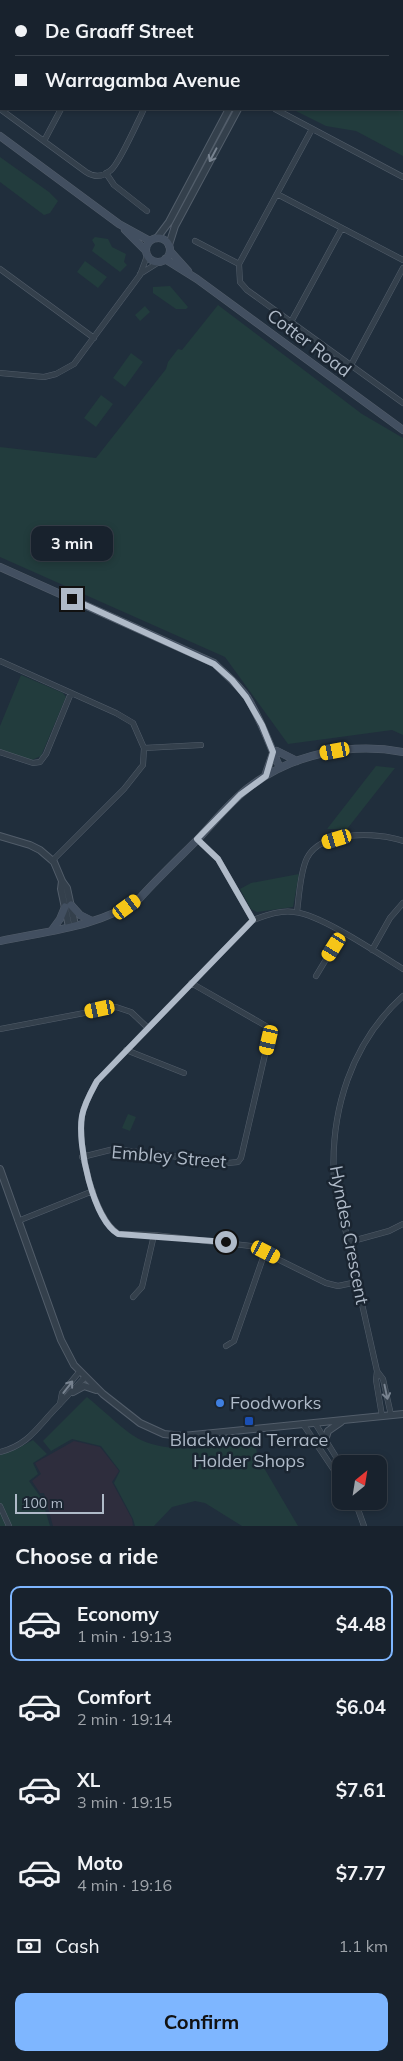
<!DOCTYPE html>
<meta charset="utf-8">
<style>
:root{--surface:#18222d;--page:#212a35;--text:#f1f3f6;--muted:#9fa4aa;--line:#363f49;--accent:#7eb6ff}
body{margin:0;font-family:Mulish,sans-serif;background:var(--page);color:var(--text);height:100vh;display:flex;flex-direction:column;font-size:19px;white-space:nowrap}
*{box-sizing:border-box;margin:0}
p{font-size:16px;color:var(--muted)}
.icon{flex:none;width:28px;height:28px;fill:none;stroke:currentColor;stroke-width:2;stroke-linecap:round;stroke-linejoin:round}
.map{position:relative;height:1526px;overflow:hidden}
.drawer{display:flex;flex-direction:column;background:var(--surface);flex:1}
.drawer>*{flex:none}
.guide{position:absolute;left:0px;top:0px;width:404px;height:110px;box-shadow:0 2px 8px #0003,0 0 0 1px var(--line);display:grid;align-content:center;height:110px;padding:0 15px;background:var(--surface)}
.needle{width:32px;rotate:30deg}
.fabs{position:absolute;left:332px;top:1455px;display:grid;gap:10px}
.fabs a{display:grid;place-items:center;width:55px;height:55px;border-radius:10px;background:var(--surface);box-shadow:0 2px 8px #0003,0 0 0 1px var(--line);font-size:25px}
.scale{position:absolute;left:15px;bottom:12px;width:89px;box-sizing:border-box;padding-left:5px;border:2px solid #afbac8;border-top:0;font-size:14px;line-height:18px;white-space:nowrap;color:#afbac8;-webkit-text-stroke:4px #1a2531;paint-order:stroke}
.end{position:absolute;width:22px;height:22px;margin:-11px;border:6px solid #afbac8;background:#111;box-shadow:0 0 0 2px #111}
.from{border-radius:50%}
.bubble{position:absolute;height:35px;border-radius:10px;background:var(--surface);box-shadow:0 2px 8px #0003,0 0 0 1px var(--line);font-size:16px;font-weight:700;line-height:35px;text-align:center}
.car{position:absolute;width:15px;height:30px;margin:-15px -8px;border-radius:6px;box-shadow:0 0 4px 1px #0007;background:linear-gradient(#f5c518 24%,#345 0 40%,#f5c518 0 76%,#345 0 86%,#f5c518 0)}
.guide b{display:flex;align-items:center;gap:18px;height:48px;font-size:19px}
.guide b+b{border-top:1px solid var(--line)}
.guide i{width:12px;height:12px;background:var(--text)}
ul{padding:0;list-style:none}
li{display:flex;align-items:center;gap:15px;height:75px;margin:0 10px 8px;padding:0 5px;border:2px solid transparent;border-radius:10px}
li div{flex:1}
li b{display:block;font-size:19px}
li em{font-style:normal;font-weight:700}
li.active{border-color:var(--accent)}
li>.icon{width:45px;height:45px;stroke-width:1.5}
h2{padding:0 15px;font-size:22px;line-height:60px}
.pay{display:flex;align-items:center;gap:12px;height:55px;padding:0 15px;font-size:19px}
.pay p{margin-inline-start:auto}
.primary-button{display:flex;gap:10px;margin-top:auto;padding:10px 15px}
.primary-button a{flex:1;height:58px;border-radius:10px;background:var(--accent);color:#111;font-size:20px;font-weight:700;line-height:58px;text-align:center}
.map>svg:first-child{display:block}
</style>
<div class="map">
<svg width="403" height="1526" viewBox="0 0 403 1526">
<rect width="100%" height="100%" fill="#202e3c"/>
<!-- medical -->
<path fill="#2e2d3d" d="M74 1441 100 1447 119 1471 112 1482 132 1519 133 1526H53L44 1493H40L32 1481 41 1474 35 1463Z"/>
<!-- green -->
<path fill="#223c3d" d="M403 88V156L356 131 326 126 292 109H402Z
M0 157 49 192 58 201 50 213 44 215 0 182Z
M95 237 108 239 112 247 126 254 124 262 127 265 120 272 92 251 95 245 92 240Z
M85 261 107 277 98 288 77 272Z
M170 286 188 307 186 309H176L153 293V287Z
M218 305 362 414 403 438V735L392 730 288 744 225 657 0 557V447L96 458 166 369 168 362 178 349 182 350Z
M145 306 150 312 140 321 135 315Z
M131 353 143 362 125 387 113 378Z
M101 395 113 404 96 427 84 418Z
M21 675 63 693 66 697 41 756 32 760 0 750V726Z
M376 766 395 768 347 829H327Z
M299 874 293 907 257 912 251 909 240 889 251 883Z
M128 1114 136 1117 130 1131 122 1128Z
M87 1397C101 1408 126 1433 141 1440 172 1455 223 1446 256 1444L257 1456 298 1526H242L205 1503 195 1501 172 1507 154 1526H135L133 1519 114 1483 120 1471 101 1446 72 1439 51 1451 43 1441Z
M33 1440 47 1454 33 1463 38 1474 29 1481 42 1499 50 1526H0V1455L15 1450Z"/>
<g fill="none" stroke-linecap="round" stroke-linejoin="round">
<defs>
<path id="minor" d="M69 0 72 1
M241 0 243 1
M35 1 36 0
M0 67 1 65
M402 86H403
M0 109 86 172C95 178 103 177 111 170 119 164 138 121 144 109
M275 109 403 177
M312 129 239 264 240 282 247 290 403 403
M44 141 61 109
M106 173 114 185 147 211
M277 194 403 260
M195 241 239 264
M0 269 94 338
M140 274 159 262
M291 322 342 228
M351 365 403 268
M0 373 44 377 56 374 74 364 140 275 147 256
M0 661 116 713 133 723 144 748 143 765 124 789 52 861
M144 748 201 745
M0 752 33 763 40 762 46 754 71 693
M197 839 218 859 253 920
M297 912C299 897 300 872 307 858 321 830 378 832 403 841
M372 950 390 918 403 903
M316 976 342 933
M0 1029 116 1007 131 1012 148 1028
M126 1050 184 1073
M82 1157 114 1149 228 1163 238 1162 241 1158 270 1033 266 1026 191 983
M18 1221 93 1191
M349 1242 389 1231 403 1224
M357 1282 338 1286 326 1283 251 1246 154 1235 119 1234C93 1219 77 1144 82 1116 84 1104 91 1092 97 1081L253 920C267 915 280 910 294 912 320 914 379 954 403 969
M133 1297 142 1287 154 1235
M226 1346 234 1341 265 1252
M377 1371 383 1379 391 1415
M60 1404 62 1393 80 1371
M382 1416 376 1380 377 1371 334 1179C330 1111 351 1043 403 996
M315 1423 341 1465
M303 1424 336 1473 341 1478
M0 1452C29 1445 38 1426 58 1406 67 1396 76 1387 85 1377
M355 1501 364 1526
M0 1506 9 1526"/>
<path id="tertiary" d="M291 1 292 0
M157 238 169 222 229 109
M169 245 175 226 238 109
M0 836 30 845 40 850 54 862 62 881 67 888 75 925
M62 881 61 889 69 927
M0 1169 61 1340 74 1365 103 1394 140 1423 164 1434 183 1436 403 1414
M73 1392 84 1386 96 1390
M325 1440 328 1431 341 1422"/>
<path id="secondary" d="M0 136 119 224 150 241
M125 230 145 250
M146 250a12 12 0 1 1 24 0a12 12 0 1 1-24 0Z
M170 251 188 271
M165 259 197 279 403 430
M0 567 214 663C225 674 238 684 247 697 261 719 269 744 280 768
M277 751 297 761
M265 776 273 753
M71 905 80 915 92 921
M52 930 60 919 65 907
M0 941C47 931 99 927 139 899 158 878 178 859 198 839 214 822 229 803 248 788 291 754 350 742 403 752"/>
</defs>
<!-- minor casing -->
<use href="#minor" stroke="#525d6a" stroke-width="6"/>
<!-- tertiary casing -->
<use href="#tertiary" stroke="#525d6a" stroke-width="8"/>
<!-- secondary casing -->
<use href="#secondary" stroke="#525d6a" stroke-width="8"/>
<!-- minor -->
<use href="#minor" stroke="#34404c" stroke-width="5"/>
<!-- tertiary -->
<use href="#tertiary" stroke="#34404c" stroke-width="6"/>
<!-- secondary -->
<use href="#secondary" stroke="#424f60" stroke-width="7"/>
</g>
<!-- one-way arrows -->
<defs><path id="oneway-shaft" d="M-6 0H5M1.5-3L5.5 0L1.5 3" fill="none" stroke-width="1.6" stroke-linecap="round" stroke-linejoin="round" transform="scale(1.25)"/></defs>
<g stroke="#788390">
<use href="#oneway-shaft" transform="translate(213 155) rotate(118)"/>
<use href="#oneway-shaft" transform="translate(68 1387) rotate(-52)"/>
<use href="#oneway-shaft" transform="translate(386 1392) rotate(78)"/>
</g>
<g fill="none" stroke-linecap="round" stroke-linejoin="round">
<!-- route -->
<path stroke="#afbac8" stroke-width="6" d="M72 599 214 664 232 680 246 697 262 725 273 752 266 776 240 795 197 839 218 859 253 920 97 1081C91 1092 84 1104 82 1116 77 1145 93 1219 118 1234L226 1242"/>
</g>
<!-- markers -->
<circle fill="#3f7fe0" stroke="#1a2531" stroke-width="2" cx="220" cy="1403" r="5"/>
<rect fill="#1a4fb4" stroke="#1a2531" stroke-width="2" x="244" y="1416" width="10" height="10" rx="2.5"/>
<g text-anchor="middle" stroke-width="5" stroke-linejoin="round" paint-order="stroke">
<!-- street labels -->
<g font-size="18" fill="#afbac8" stroke="#1a2531">
<text transform="translate(309 343) rotate(37)" y="6">Cotter Road</text>
<text transform="translate(169 1157) rotate(5)" y="6">Embley Street</text>
<text transform="translate(349 1235) rotate(79)" y="6">Hyndes Crescent</text>
</g>
<!-- poi labels -->
<g font-size="18" fill="#afbac8" stroke="#1a2531" text-anchor="start">
<text x="230" y="1409">Foodworks</text>
<text x="249" y="1446" text-anchor="middle">Blackwood Terrace<tspan x="249" dy="21">Holder Shops</tspan></text>
</g>
</g>
</svg>
<div class="fabs">
<a><svg class="needle" viewBox="-14 -14 28 28"><path d="M0-13l5 13h-10z" fill="#e53935"/><path d="M0 13l5-13h-10z" fill="#9fa4aa"/></svg></a>
</div>
<div class="scale">100 m</div>
<i class="end from" style="left:226px;top:1242px"></i>
<i class="end" style="left:72px;top:599px"></i>
<div class="bubble" style="left:31px;top:526px;width:82px">3 min</div>
<i class="car" style="left:335px;top:751px;rotate:259deg"></i>
<i class="car" style="left:337px;top:839px;rotate:253deg"></i>
<i class="car" style="left:127px;top:907px;rotate:54deg"></i>
<i class="car" style="left:334px;top:947px;rotate:212deg"></i>
<i class="car" style="left:100px;top:1009px;rotate:258deg"></i>
<i class="car" style="left:269px;top:1040px;rotate:193deg"></i>
<i class="car" style="left:266px;top:1252px;rotate:117deg"></i>
<div class="guide">
<b><i class="from"></i>De Graaff Street</b>
<b><i></i>Warragamba Avenue</b>
</div>
</div>
<section class="drawer">
<h2>Choose a ride</h2>
<ul>
<li class="active"><svg class="icon" aria-label="car" viewBox="0 0 24 24"><path d="M5 17H2v-5l4-1 3-4h7l3 4 3 1v5h-3M9 17h6M6 11h13"/><circle cx="7" cy="17" r="2"/><circle cx="17" cy="17" r="2"/></svg><div><b>Economy</b><p>1 min · 19:13</p></div><em>$4.48</em></li>
<li><svg class="icon" aria-label="car" viewBox="0 0 24 24"><path d="M5 17H2v-5l4-1 3-4h7l3 4 3 1v5h-3M9 17h6M6 11h13"/><circle cx="7" cy="17" r="2"/><circle cx="17" cy="17" r="2"/></svg><div><b>Comfort</b><p>2 min · 19:14</p></div><em>$6.04</em></li>
<li><svg class="icon" aria-label="car" viewBox="0 0 24 24"><path d="M5 17H2v-5l4-1 3-4h7l3 4 3 1v5h-3M9 17h6M6 11h13"/><circle cx="7" cy="17" r="2"/><circle cx="17" cy="17" r="2"/></svg><div><b>XL</b><p>3 min · 19:15</p></div><em>$7.61</em></li>
<li><svg class="icon" aria-label="car" viewBox="0 0 24 24"><path d="M5 17H2v-5l4-1 3-4h7l3 4 3 1v5h-3M9 17h6M6 11h13"/><circle cx="7" cy="17" r="2"/><circle cx="17" cy="17" r="2"/></svg><div><b>Moto</b><p>4 min · 19:16</p></div><em>$7.77</em></li>
</ul>
<div class="pay"><svg class="icon" aria-label="cash" viewBox="0 0 24 24"><path d="M3 7h18v10H3z"/><circle cx="12" cy="12" r="2"/></svg>Cash<p>1.1 km</p></div>
<div class="primary-button"><a>Confirm</a></div>
</section>
